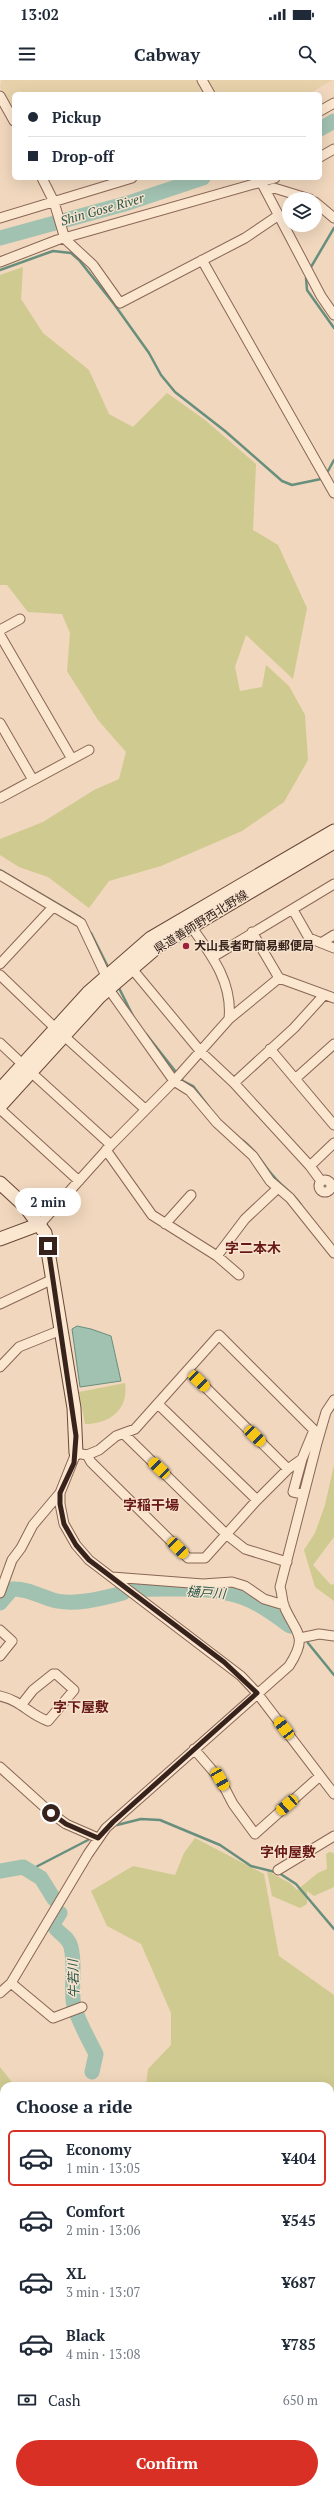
<!DOCTYPE html>
<meta charset="utf-8">
<style>
:root{--surface:#fff;--page:#f6f6f7;--text:#1f2937;--muted:#747a83;--line:#e0e1e3;--accent:#d93025}
body{margin:0;font-family:"PT Serif","Noto Sans JP",serif;background:var(--page);color:var(--text);height:100vh;display:flex;flex-direction:column;font-size:15px;white-space:nowrap}
*{box-sizing:border-box;margin:0}
p{font-size:13px;color:var(--muted)}
.icon{flex:none;width:22px;height:22px;fill:none;stroke:currentColor;stroke-width:2;stroke-linecap:round;stroke-linejoin:round}
.map{position:relative;flex:1;overflow:hidden}
.details{position:absolute;left:0px;top:2002px;width:334px;height:412px;display:flex;flex-direction:column;background:var(--surface);border-radius:12px 12px 0 0;box-shadow:0 4px 16px #0002}
.details>*{flex:none}
.hud{position:absolute;left:12px;top:12px;width:310px;height:88px;border-radius:6px;box-shadow:0 4px 16px #0002;display:grid;align-content:center;height:88px;padding:0 16px;background:var(--surface)}
.buttons{position:absolute;left:282px;top:112px;display:grid;gap:8px}
.buttons a{display:grid;place-items:center;width:40px;height:40px;border-radius:50%;background:var(--surface);box-shadow:0 4px 16px #0002;font-size:20px}
.end{position:absolute;width:18px;height:18px;margin:-9px;border:5px solid #37231b;background:#fff;box-shadow:0 0 0 2px #fff}
.from{border-radius:50%}
.bubble{position:absolute;height:28px;border-radius:14px;background:var(--surface);box-shadow:0 4px 16px #0002;font-size:13px;font-weight:700;line-height:28px;text-align:center}
.car{position:absolute;width:12px;height:24px;margin:-12px -6px;border-radius:5px;box-shadow:0 0 3px 1px #0007;background:linear-gradient(#f5c518 24%,#345 0 40%,#f5c518 0 76%,#345 0 86%,#f5c518 0)}
.hud b{display:flex;align-items:center;gap:14px;height:38px;font-size:15px}
.hud b+b{border-top:1px solid var(--line)}
.hud i{width:10px;height:10px;background:var(--text)}
ul{padding:0;list-style:none}
li{display:flex;align-items:center;gap:12px;height:56px;margin:0 8px 6px;padding:0 8px;border:2px solid transparent;border-radius:6px}
li div{flex:1}
li b{display:block;font-size:15px}
li em{font-style:normal;font-weight:700}
li.current{border-color:var(--accent)}
li>.icon{width:36px;height:36px;stroke-width:1.5}
h2{padding:0 16px;font-size:18px;line-height:48px}
.pay{display:flex;align-items:center;gap:10px;height:44px;padding:0 16px;font-size:15px}
.pay p{margin-inline-start:auto}
.cta{display:flex;gap:8px;margin-top:auto;padding:8px 16px}
.cta a{flex:1;height:46px;border-radius:24px;background:var(--accent);color:#fff;font-size:16px;font-weight:700;line-height:46px;text-align:center}
.status{display:flex;justify-content:space-between;align-items:center;height:28px;padding:0 20px;background:var(--surface);direction:ltr}
.status svg{height:11px;fill:currentColor}
header{display:flex;justify-content:space-between;align-items:center;height:52px;padding:0 16px;background:var(--surface);font-size:18px;font-weight:700}
.map>svg:first-child{display:block}
</style>
<div class="status"><b>13:02</b><svg viewBox="0 0 49 12"><path d="M0 12V9h3v3zM5 12V6h3v6zM10 12V3h3v9zM15 12V0h3v12zM26 1h20v11H26zM47 4h2v5h-2z"/></svg></div>
<header><svg class="icon" aria-label="menu" viewBox="0 0 24 24"><path d="M4 6h16M4 12h16M4 18h16"/></svg>Cabway<svg class="icon" aria-label="search" viewBox="0 0 24 24"><circle cx="10" cy="10" r="6"/><path d="M15 15l6 6"/></svg></header>
<div class="map">
<svg width="334" height="2414" viewBox="0 0 334 2414">
<rect width="100%" height="100%" fill="#f0d7bd"/>
<!-- farmland -->
<path fill="#e6d1aa" d="M2 0H332L309 14H14V29L0 7Z"/>
<!-- green -->
<path fill="#cfca90" d="M23 187 21 219 43 253 89 290 109 334 133 347 167 313 205 340 256 384 253 450 278 465 307 528 293 599 246 555 235 587 240 611 262 607 266 585 289 606 305 635 308 680 284 722 242 751 161 786 109 801 89 828 48 797 19 787 0 775V759L43 742 94 710 119 699 126 672 98 640 67 591 70 553 62 534 28 532 7 505H0V195Z
M125 1303C129 1330 109 1344 85 1344L79 1312Z
M334 1385V1457L313 1485 331 1505 334 1504V1521L315 1507 304 1470 315 1453 325 1425Z
M195 1758 264 1794 279 1876 334 1915V2414H0V1987L15 2006H4V2410H330V2006H146L148 1989 171 1965V1933L141 1864 107 1846 91 1811 133 1786 175 1795 184 1773Z
M329 1772 334 1773V1807L314 1816 307 1811V1824L300 1828 272 1816 267 1791 290 1803 297 1810 318 1793 327 1789 326 1774Z"/>
<!-- water -->
<path fill="#a1c1b1" stroke="#688f7e" d="M77 1246 91 1249 111 1256 121 1301 80 1307 72 1249Z"/>
<g fill="none" stroke-linecap="round" stroke-linejoin="round">
<!-- stream -->
<path stroke="#688f7e" stroke-width="2.5" d="M311 187 334 148
M0 190 53 171 71 173 79 180 114 224 149 273 161 295 175 312 225 351 282 401 292 405 321 399
M306 198 307 210 334 248
M328 391 334 380
M0 790 80 837
M91 853 109 889
M118 906 133 936
M146 954 183 1001 193 1006 209 1027
M242 1060C257 1070 263 1086 275 1098 284 1108 294 1114 301 1125
M308 1563 334 1595
M117 1745 141 1739 160 1740 220 1765 251 1786 279 1793 296 1804 334 1849
M30 1790 88 1760"/>
<!-- river -->
<path stroke="#a1c1b1" stroke-width="15" d="M320 49 334 41
M0 158 128 123 203 98
M136 1509C167 1510 201 1506 231 1514 254 1519 272 1533 290 1546
M0 1523 12 1509C29 1508 42 1518 57 1521 79 1525 102 1518 123 1513
M0 1791 23 1787 41 1798 54 1819
M60 1833 53 1844C57 1854 68 1855 71 1867 76 1887 70 1907 74 1926 79 1943 88 1958 96 1974L92 1992"/>
<defs>
<path id="street" d="M202 0 210 14
M0 16 14 41
M320 31 334 23
M320 77 334 69
M42 98 54 122 65 159 93 185 120 223 245 158 279 135
M259 98 321 216 334 235
M266 111 274 108 310 119
M315 122 334 138
M0 138 132 98
M202 180 334 413
M0 182 57 160 275 98
M0 550 20 539
M0 555 72 679
M0 643 33 700
M0 718 89 670
M0 795 81 843 106 896
M293 830 309 858 334 868
M188 842C209 872 233 900 229 939
M252 852 279 898 334 918
M321 863 334 855
M213 877 334 804
M0 884 53 827
M133 890 201 972 234 1003 310 1086 334 1063
M0 895 51 944
M108 908 174 1001 190 1011 217 1043 253 1076 270 1101 290 1118 334 1173
M64 956 145 1029
M0 963 18 980
M270 969 334 1045
M34 995 111 1065
M295 999 334 964
M234 1003 294 948 324 915
M0 1029 79 1101
M106 1070 152 1135 217 1176 239 1195
M310 1086 321 1101
M319 1106a6 6 0 1 1 12 0a6 6 0 1 1-12 0Z
M40 1144 111 1065 174 1001 229 939 279 898
M165 1144 191 1115
M217 1176 245 1139 278 1108
M0 1224 53 1199
M0 1287 19 1267 61 1250
M188 1290 288 1389
M159 1325 257 1420
M125 1355 227 1455 245 1469 287 1482
M87 1375 99 1370 116 1356 135 1349 219 1255 314 1350 302 1379 288 1389 257 1420 205 1478H188L91 1382 87 1375 76 1373 60 1413V1424L64 1444 76 1465 89 1480 241 1596 257 1613 334 1714
M302 1379 293 1412 303 1414
M112 1497 203 1504 232 1502 245 1506 264 1519 284 1525
M0 1513 12 1480 21 1468 33 1445 60 1413
M0 1550 12 1561 0 1576
M300 1558 319 1554 334 1556
M0 1616C22 1621 28 1634 48 1641L74 1610 56 1594H53L33 1610 22 1624
M194 1669 220 1699 233 1724 255 1754 320 1696
M0 1687 51 1733 66 1744 98 1758
M278 1790 334 1756
M11 1903 53 1938 82 1927
M0 1913 11 1903 88 1774 106 1748 289 1586C309 1555 296 1554 284 1526 282 1520 282 1513 280 1507L317 1363 326 1332 334 1320"/>
<path id="secondary" d="M0 1010 88 913 151 858 334 751
M0 1026 100 916 157 867 334 762
M0 1103 25 1126 45 1153 74 1328 76 1373
M0 1159 40 1144"/>
</defs>
<!-- street casing -->
<use href="#street" stroke="#896655" stroke-width="11"/>
<!-- secondary casing -->
<use href="#secondary" stroke="#6b4838" stroke-width="15"/>
<!-- street -->
<use href="#street" stroke="#fbe6d0" stroke-width="9"/>
<!-- secondary -->
<use href="#secondary" stroke="#fbe6d0" stroke-width="13"/>
</g>
<g fill="none" stroke-linecap="round" stroke-linejoin="round">
<!-- route -->
<path stroke="#37231b" stroke-width="5" d="M48 1166 76 1356 74 1383 60 1413V1424L64 1444 76 1465 89 1480 224 1582 257 1613 113 1742 98 1758 66 1744 51 1733"/>
</g>
<!-- markers -->
<circle fill="#9c213a" stroke="#f7e3cd" stroke-width="1.5" cx="186" cy="866" r="4"/>
<g text-anchor="middle" stroke-width="3" stroke-linejoin="round" paint-order="stroke">
<!-- street labels -->
<g font-size="12" fill="#37231b" stroke="#f7e3cd">
<text transform="translate(201 842) rotate(-32)" y="4">県道善師野西北野線</text>
</g>
<!-- poi labels -->
<g font-size="12" font-weight="bold" fill="#37231b" stroke="#f7e3cd" text-anchor="start">
<text x="194" y="870">犬山長者町簡易郵便局</text>
</g>
<!-- water labels -->
<g font-size="13" font-style="italic" fill="#29584c" stroke="#f7e3cd">
<text transform="translate(102 129) rotate(-16)" y="5">Shin Gose River</text>
<text transform="translate(206 1512) rotate(4)" y="5">樋戸川</text>
<text transform="translate(73 1899) rotate(-92)" y="5">牛若川</text>
</g>
<!-- quarter labels -->
<g font-size="14" font-weight="bold" fill="#671817" stroke="#f7e3cd">
<text x="253" y="1173">字二本木</text>
<text x="151" y="1430">字稲干場</text>
<text x="81" y="1632">字下屋敷</text>
<text x="288" y="1777">字仲屋敷</text>
</g>
</g>
</svg>
<div class="buttons">
<a><svg class="icon" aria-label="layers" viewBox="0 0 24 24"><path d="M12 4l9 5-9 5-9-5zM3 14l9 5 9-5"/></svg></a>
</div>
<i class="end from" style="left:51px;top:1733px"></i>
<i class="end" style="left:48px;top:1166px"></i>
<div class="bubble" style="left:15px;top:1108px;width:66px">2 min</div>
<i class="car" style="left:199px;top:1301px;rotate:134deg"></i>
<i class="car" style="left:255px;top:1356px;rotate:134deg"></i>
<i class="car" style="left:159px;top:1388px;rotate:314deg"></i>
<i class="car" style="left:178px;top:1468px;rotate:135deg"></i>
<i class="car" style="left:284px;top:1648px;rotate:323deg"></i>
<i class="car" style="left:220px;top:1699px;rotate:150deg"></i>
<i class="car" style="left:287px;top:1725px;rotate:229deg"></i>
<div class="hud">
<b><i class="from"></i>Pickup</b>
<b><i></i>Drop-off</b>
</div>
<section class="details">
<h2>Choose a ride</h2>
<ul>
<li class="current"><svg class="icon" aria-label="car" viewBox="0 0 24 24"><path d="M5 17H2v-5l4-1 3-4h7l3 4 3 1v5h-3M9 17h6M6 11h13"/><circle cx="7" cy="17" r="2"/><circle cx="17" cy="17" r="2"/></svg><div><b>Economy</b><p>1 min · 13:05</p></div><em>¥404</em></li>
<li><svg class="icon" aria-label="car" viewBox="0 0 24 24"><path d="M5 17H2v-5l4-1 3-4h7l3 4 3 1v5h-3M9 17h6M6 11h13"/><circle cx="7" cy="17" r="2"/><circle cx="17" cy="17" r="2"/></svg><div><b>Comfort</b><p>2 min · 13:06</p></div><em>¥545</em></li>
<li><svg class="icon" aria-label="car" viewBox="0 0 24 24"><path d="M5 17H2v-5l4-1 3-4h7l3 4 3 1v5h-3M9 17h6M6 11h13"/><circle cx="7" cy="17" r="2"/><circle cx="17" cy="17" r="2"/></svg><div><b>XL</b><p>3 min · 13:07</p></div><em>¥687</em></li>
<li><svg class="icon" aria-label="car" viewBox="0 0 24 24"><path d="M5 17H2v-5l4-1 3-4h7l3 4 3 1v5h-3M9 17h6M6 11h13"/><circle cx="7" cy="17" r="2"/><circle cx="17" cy="17" r="2"/></svg><div><b>Black</b><p>4 min · 13:08</p></div><em>¥785</em></li>
</ul>
<div class="pay"><svg class="icon" aria-label="cash" viewBox="0 0 24 24"><path d="M3 7h18v10H3z"/><circle cx="12" cy="12" r="2"/></svg>Cash<p>650 m</p></div>
<div class="cta"><a>Confirm</a></div>
</section>
</div>
